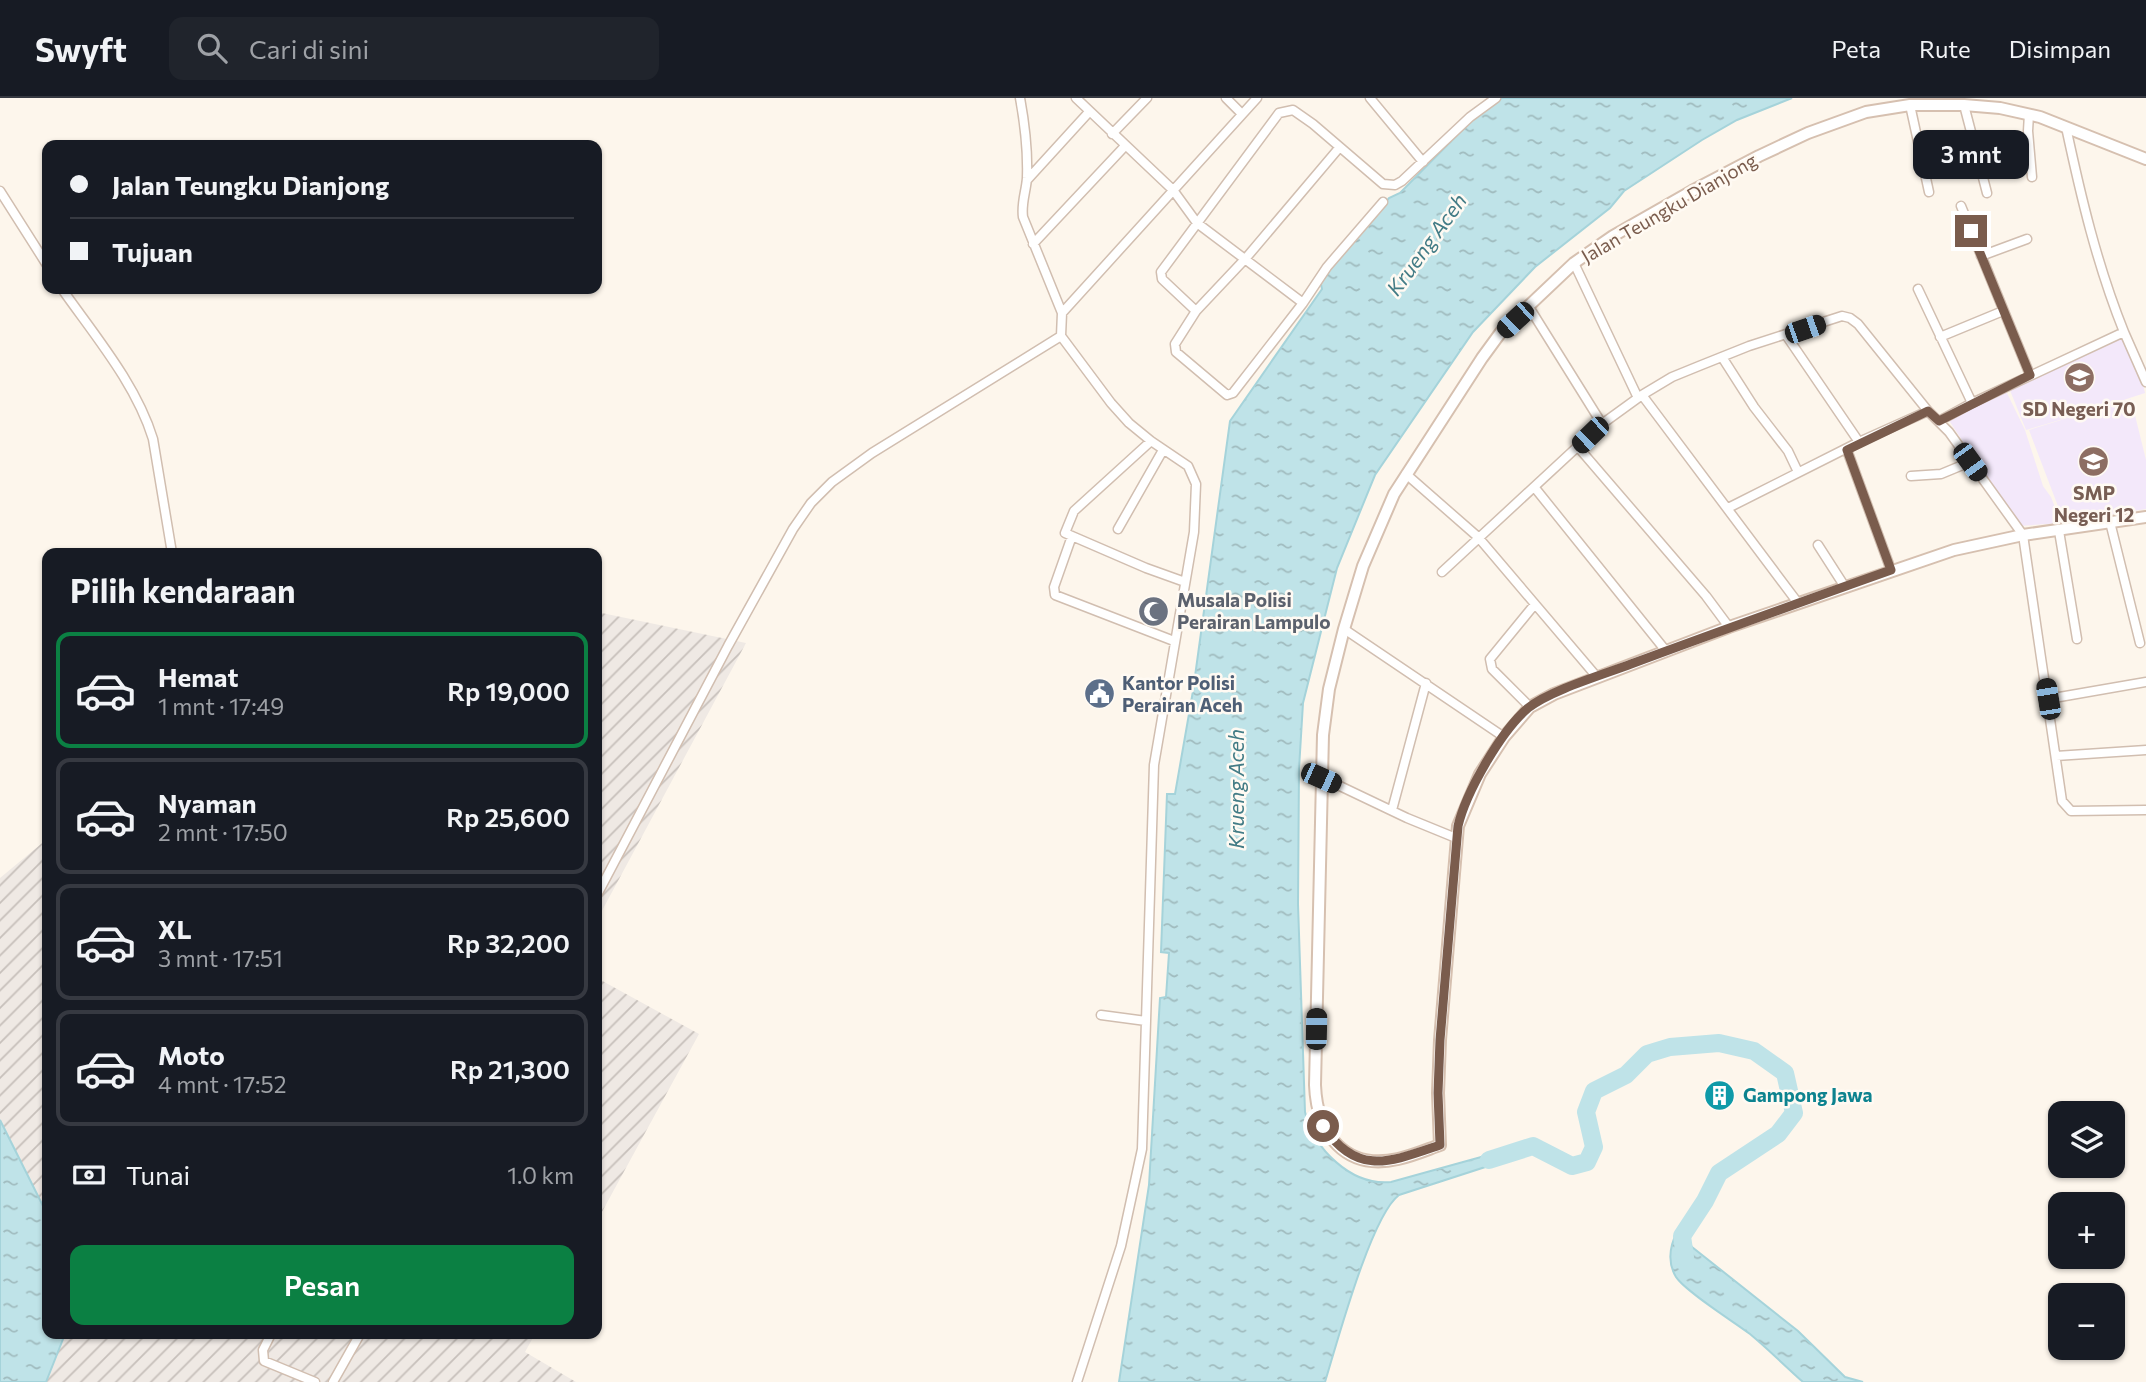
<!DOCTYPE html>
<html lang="id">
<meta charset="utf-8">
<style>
:root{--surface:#171b24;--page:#20242c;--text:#f1f3f6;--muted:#9ea1a6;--line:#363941;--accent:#0b8043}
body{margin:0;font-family:Commissioner,sans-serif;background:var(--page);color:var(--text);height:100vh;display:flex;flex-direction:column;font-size:26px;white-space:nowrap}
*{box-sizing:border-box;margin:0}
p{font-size:23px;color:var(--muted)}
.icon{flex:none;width:38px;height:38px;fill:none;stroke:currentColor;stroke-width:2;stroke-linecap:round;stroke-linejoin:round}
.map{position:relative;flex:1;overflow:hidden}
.drawer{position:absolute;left:42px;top:450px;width:560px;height:791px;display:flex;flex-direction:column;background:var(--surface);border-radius:14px;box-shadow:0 2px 5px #0004}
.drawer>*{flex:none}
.top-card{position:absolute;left:42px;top:42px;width:560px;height:154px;border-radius:14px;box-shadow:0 2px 5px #0004;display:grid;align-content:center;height:154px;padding:0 28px;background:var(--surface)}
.tools{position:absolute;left:2048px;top:1003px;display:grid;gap:14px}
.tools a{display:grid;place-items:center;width:77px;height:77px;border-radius:14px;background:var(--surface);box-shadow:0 2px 5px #0004;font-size:35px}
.end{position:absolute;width:32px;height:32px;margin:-16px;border:9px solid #7a5c4d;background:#fff;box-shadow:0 0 0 4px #fff}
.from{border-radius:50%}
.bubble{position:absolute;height:49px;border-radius:14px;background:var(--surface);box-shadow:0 2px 5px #0004;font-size:23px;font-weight:600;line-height:49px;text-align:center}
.car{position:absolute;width:21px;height:42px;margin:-21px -10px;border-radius:9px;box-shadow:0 0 5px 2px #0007;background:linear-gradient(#222 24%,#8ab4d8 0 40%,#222 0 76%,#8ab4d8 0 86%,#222 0)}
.top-card b{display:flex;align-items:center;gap:24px;height:66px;font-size:26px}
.top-card b+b{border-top:2px solid var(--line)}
.top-card i{width:18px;height:18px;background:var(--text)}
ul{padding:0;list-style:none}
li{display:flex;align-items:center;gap:21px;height:116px;margin:0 14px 10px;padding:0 14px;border:4px solid var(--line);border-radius:14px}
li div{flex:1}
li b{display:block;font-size:26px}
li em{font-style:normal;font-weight:600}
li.current{border-color:var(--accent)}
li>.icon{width:63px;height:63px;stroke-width:1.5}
h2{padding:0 28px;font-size:32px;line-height:84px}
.pay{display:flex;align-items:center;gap:18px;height:77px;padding:0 28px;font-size:26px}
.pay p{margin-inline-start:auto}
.cta{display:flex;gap:14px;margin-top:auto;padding:14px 28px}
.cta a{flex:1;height:80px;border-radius:14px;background:var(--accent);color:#fff;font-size:28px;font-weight:600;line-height:80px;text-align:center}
header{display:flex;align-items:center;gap:42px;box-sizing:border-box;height:98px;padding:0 35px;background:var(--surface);border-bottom:2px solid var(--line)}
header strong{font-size:33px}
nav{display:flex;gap:38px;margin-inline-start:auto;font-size:24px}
.search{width:490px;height:63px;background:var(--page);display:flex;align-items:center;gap:18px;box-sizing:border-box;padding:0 24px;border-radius:14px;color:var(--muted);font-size:26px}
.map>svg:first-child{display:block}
</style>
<header>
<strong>Swyft</strong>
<div class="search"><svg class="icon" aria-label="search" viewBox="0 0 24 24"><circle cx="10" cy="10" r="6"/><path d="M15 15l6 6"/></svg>Cari di sini</div>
<nav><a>Peta</a><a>Rute</a><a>Disimpan</a></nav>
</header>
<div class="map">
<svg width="2146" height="1284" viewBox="0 0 2146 1284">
<defs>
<pattern id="industrial-furrows" width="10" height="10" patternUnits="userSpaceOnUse" patternTransform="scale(1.75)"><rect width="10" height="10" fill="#efe9e4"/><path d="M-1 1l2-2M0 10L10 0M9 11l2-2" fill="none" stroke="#c7c0bb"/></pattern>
<pattern id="water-ripples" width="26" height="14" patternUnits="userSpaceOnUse" patternTransform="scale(1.75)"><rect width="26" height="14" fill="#bfe3e8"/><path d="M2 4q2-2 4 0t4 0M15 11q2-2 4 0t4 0" fill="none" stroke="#a0bbbe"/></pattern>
</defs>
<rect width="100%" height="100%" fill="#fdf6ec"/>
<!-- industrial -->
<path fill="url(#industrial-furrows)" d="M597 514 746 545 597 822Z
M47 741V1116L0 1022V780Z
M597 880 699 936 597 1123Z
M65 1236H535L525 1254 576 1284H46Z"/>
<!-- education -->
<path fill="#f3e8fa" d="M2119 235 2140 275 2145 295 2096 311 2131 301 2146 362V411L2064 424 2029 332 2087 314 2026 332 2007 285Z
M2006 293 2025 332 2043 388 2051 399 2061 425 2019 428 1946 318Z"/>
<!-- water -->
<path fill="url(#water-ripples)" stroke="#a5d3da" stroke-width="2" d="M1502 0H1792L1737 22 1702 42 1624 93 1610 110 1535 169 1473 234 1375 377 1337 470 1303 605 1299 671 1298 806 1305 1014C1314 1051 1351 1088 1391 1084L1510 1051 1513 1060 1399 1097C1371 1118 1337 1245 1325 1284H1119L1149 1087 1160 900 1166 899 1169 855 1161 854 1167 696H1175L1193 593 1230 323 1322 191 1320 182 1389 100 1400 95 1481 13Z
M0 1022 47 1116V1236H65L46 1284H0Z
M1678 1132 1692 1149 1798 1233 1845 1279 1863 1284H1803C1785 1268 1768 1251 1750 1236 1734 1224 1685 1193 1676 1179 1667 1164 1670 1147 1678 1132Z"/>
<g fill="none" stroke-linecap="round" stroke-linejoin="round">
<!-- river -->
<path stroke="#bfe3e8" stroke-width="18" d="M1489 1062 1533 1048 1572 1068 1587 1064 1594 1049 1586 1014 1594 993 1626 977 1647 956 1670 949 1719 945 1754 953 1785 975 1794 1015 1778 1036 1719 1075 1705 1103 1682 1138 1685 1159"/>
<defs>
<path id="street" d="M1020 0C1025 27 1028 52 1027 80 1026 94 1021 105 1023 119L1062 215 1257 0
M1076 0 1173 92 1197 125 1303 205 1233 295 1227 297 1176 254 1175 246 1196 213 1246 160 1339 50
M1226 0 1242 16
M1370 0 1423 64
M1910 7 1929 94
M1964 7 1987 95
M2029 16 2028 33 2032 79
M1112 36 1147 0
M1027 82 1089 14
M0 93 47 167
M1961 108 2030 277
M1033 146 1125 48
M1981 158 2027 141
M1574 165 1638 300
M62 191C95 238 136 286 153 341L172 455
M1918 191 1972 305
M1303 205 1327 169 1383 104
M1529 209 1602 326
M1196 213 1162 181 1161 174 1279 15 1293 12 1313 26 1383 86 1395 87 1402 83 1470 19 1496 0
M1062 215 1061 238 1111 305 1129 325 1151 343 1188 368 1196 386 1194 434 1154 667 1142 1051 1121 1148 1077 1284
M2124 234 2146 284
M1786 237 1859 344
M1940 239 2003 213
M1722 259 1754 309 1788 353 1798 374
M1642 297 1798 505
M1939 323 1972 305 2124 234C2097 167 2081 99 2066 29
M1151 343 1074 413 1065 435 1146 470 1185 484
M1578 349 1706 498 1729 529
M1847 352 1891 472
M1406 376 1478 439 1597 579
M1911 378 1941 376 1970 364
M1535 390 1666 553
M1728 410 1859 344 1928 313
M2110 424 2140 545
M1118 431 1163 352
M2059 433 2077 541
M1072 438 1054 489 1055 497 1174 543
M1818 447 1845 489
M1442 474 1602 326 1642 297 1672 279 1699 268 1749 248 1842 218 1850 220 1858 226 1928 313 1949 334 2023 437 2062 703 2071 713 2146 712
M1344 531 1504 639
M2048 601 2146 584
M1530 609 1492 571 1490 561 1535 506
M2056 658 2146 652
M1321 679 1407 720 1456 740
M1392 712 1426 585
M597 797 728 548 793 431 811 405 832 384 872 355 1061 238
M1101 917 1146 923
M271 1236 263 1252 264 1263 315 1284
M333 1284 360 1236"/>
<path id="secondary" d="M2146 61 2040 19 2000 10 1964 7H1910L1866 14 1808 35 1759 58 1692 93 1613 138 1574 165 1501 234 1482 260 1394 396 1363 468 1344 531 1329 591 1323 637 1315 987C1317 1036 1345 1073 1398 1061 1412 1058 1426 1052 1440 1047L1438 995 1440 942 1458 728 1480 676 1504 639 1530 609 1554 596 1729 529 1954 452 2023 437 2146 419"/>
</defs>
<!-- street casing -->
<use href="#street" stroke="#d1beb0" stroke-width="11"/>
<!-- secondary casing -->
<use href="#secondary" stroke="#d6c0b0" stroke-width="14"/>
<!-- street -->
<use href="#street" stroke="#fff" stroke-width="8"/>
<!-- secondary -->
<use href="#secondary" stroke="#fff" stroke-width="10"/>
</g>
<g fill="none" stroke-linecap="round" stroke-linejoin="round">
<!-- route -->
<path stroke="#7a5c4d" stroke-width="9" d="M1323 1028C1357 1079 1390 1064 1440 1047L1438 995 1440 942 1458 728C1466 694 1501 633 1528 610 1551 592 1602 577 1631 566 1717 534 1804 503 1891 472L1847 352 1928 313 1939 323 2030 277 1971 133"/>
</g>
<!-- icons -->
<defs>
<symbol id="school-disc" viewBox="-11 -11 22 22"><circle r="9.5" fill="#8d6e63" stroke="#fffaf3"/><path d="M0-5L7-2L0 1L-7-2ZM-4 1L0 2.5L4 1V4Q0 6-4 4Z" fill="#fff"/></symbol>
<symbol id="mosque-disc" viewBox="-11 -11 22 22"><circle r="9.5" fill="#6b7280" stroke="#fffaf3"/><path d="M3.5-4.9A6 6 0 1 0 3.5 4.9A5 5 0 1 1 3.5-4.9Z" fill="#fff"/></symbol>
<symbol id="civic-disc" viewBox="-11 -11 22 22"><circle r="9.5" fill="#5c6f8a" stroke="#fffaf3"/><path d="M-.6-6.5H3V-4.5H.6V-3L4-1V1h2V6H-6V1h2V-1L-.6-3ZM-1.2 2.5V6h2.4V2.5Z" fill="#fff"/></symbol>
<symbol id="building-disc" viewBox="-11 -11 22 22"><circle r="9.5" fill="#0f9aa8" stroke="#fffaf3"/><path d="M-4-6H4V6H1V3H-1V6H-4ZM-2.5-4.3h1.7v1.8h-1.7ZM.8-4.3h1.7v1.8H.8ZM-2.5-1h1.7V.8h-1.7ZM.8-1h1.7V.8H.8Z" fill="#fff"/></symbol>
</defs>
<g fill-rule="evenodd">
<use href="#school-disc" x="2062" y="262" width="35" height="35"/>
<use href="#school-disc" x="2076" y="346" width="35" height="35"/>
<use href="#mosque-disc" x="1136" y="496" width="35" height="35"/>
<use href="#civic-disc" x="1082" y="578" width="35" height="35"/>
<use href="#building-disc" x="1702" y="980" width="35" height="35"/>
</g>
<g text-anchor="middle" stroke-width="5" stroke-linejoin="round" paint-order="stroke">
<!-- street labels -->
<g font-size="19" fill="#7a5c4d" stroke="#fffaf3">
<text transform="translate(1669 110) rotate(-30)" y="7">Jalan Teungku Dianjong</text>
</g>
<!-- education labels -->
<g font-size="19" font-weight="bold" fill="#785e54" stroke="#fffaf3">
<text x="2079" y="318">SD Negeri 70</text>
<text x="2094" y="402">SMP<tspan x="2094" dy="22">Negeri 12</tspan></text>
</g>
<!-- worship labels -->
<g font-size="19" font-weight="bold" fill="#5b616d" stroke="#fffaf3" text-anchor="start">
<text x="1177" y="509">Musala Polisi<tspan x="1177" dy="22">Perairan Lampulo</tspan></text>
</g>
<!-- service labels -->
<g font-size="19" font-weight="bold" fill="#4e5e75" stroke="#fffaf3" text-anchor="start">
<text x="1122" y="592">Kantor Polisi<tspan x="1122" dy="22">Perairan Aceh</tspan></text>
</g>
<!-- culture labels -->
<g font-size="19" font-weight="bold" fill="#0d838f" stroke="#fffaf3" text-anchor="start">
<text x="1743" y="1004">Gampong Jawa</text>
</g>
<!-- water labels -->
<g font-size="21" font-style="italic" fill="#437c86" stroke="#fffaf3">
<text transform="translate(1427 147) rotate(-54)" y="7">Krueng Aceh</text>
<text transform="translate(1237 691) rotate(-90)" y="7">Krueng Aceh</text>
</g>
</g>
</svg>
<div class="tools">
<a><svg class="icon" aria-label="layers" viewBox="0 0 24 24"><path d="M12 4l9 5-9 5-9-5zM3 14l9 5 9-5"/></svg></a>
<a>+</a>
<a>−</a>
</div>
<i class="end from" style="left:1323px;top:1028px"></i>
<i class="end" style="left:1971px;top:133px"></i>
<div class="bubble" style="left:1913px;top:32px;width:116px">3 mnt</div>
<i class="car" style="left:1515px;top:222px;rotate:227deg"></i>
<i class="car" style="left:1805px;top:231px;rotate:71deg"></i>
<i class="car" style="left:1590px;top:337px;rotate:226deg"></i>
<i class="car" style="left:1970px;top:364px;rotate:144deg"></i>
<i class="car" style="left:2048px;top:601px;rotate:351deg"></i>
<i class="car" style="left:1321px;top:680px;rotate:114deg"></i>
<i class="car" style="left:1316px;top:931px;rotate:1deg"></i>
<div class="top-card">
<b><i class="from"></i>Jalan Teungku Dianjong</b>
<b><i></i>Tujuan</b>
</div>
<section class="drawer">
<h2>Pilih kendaraan</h2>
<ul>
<li class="current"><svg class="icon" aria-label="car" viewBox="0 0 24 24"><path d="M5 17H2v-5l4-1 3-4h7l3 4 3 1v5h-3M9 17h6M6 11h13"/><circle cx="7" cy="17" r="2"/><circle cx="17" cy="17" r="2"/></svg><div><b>Hemat</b><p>1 mnt · 17:49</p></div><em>Rp 19,000</em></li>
<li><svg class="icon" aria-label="car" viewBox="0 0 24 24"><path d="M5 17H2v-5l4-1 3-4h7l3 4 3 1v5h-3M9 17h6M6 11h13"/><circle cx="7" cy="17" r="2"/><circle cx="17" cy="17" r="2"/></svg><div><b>Nyaman</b><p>2 mnt · 17:50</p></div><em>Rp 25,600</em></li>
<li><svg class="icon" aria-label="car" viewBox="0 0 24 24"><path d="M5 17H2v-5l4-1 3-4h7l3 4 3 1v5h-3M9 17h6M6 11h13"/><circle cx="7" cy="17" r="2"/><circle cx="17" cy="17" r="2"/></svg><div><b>XL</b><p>3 mnt · 17:51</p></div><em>Rp 32,200</em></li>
<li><svg class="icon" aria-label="car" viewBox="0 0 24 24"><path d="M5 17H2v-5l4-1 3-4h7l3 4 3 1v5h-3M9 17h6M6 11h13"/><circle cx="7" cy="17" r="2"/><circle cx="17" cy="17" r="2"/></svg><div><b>Moto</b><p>4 mnt · 17:52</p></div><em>Rp 21,300</em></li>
</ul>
<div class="pay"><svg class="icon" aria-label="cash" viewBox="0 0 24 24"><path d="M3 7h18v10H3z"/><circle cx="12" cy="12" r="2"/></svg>Tunai<p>1.0 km</p></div>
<div class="cta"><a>Pesan</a></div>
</section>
</div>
